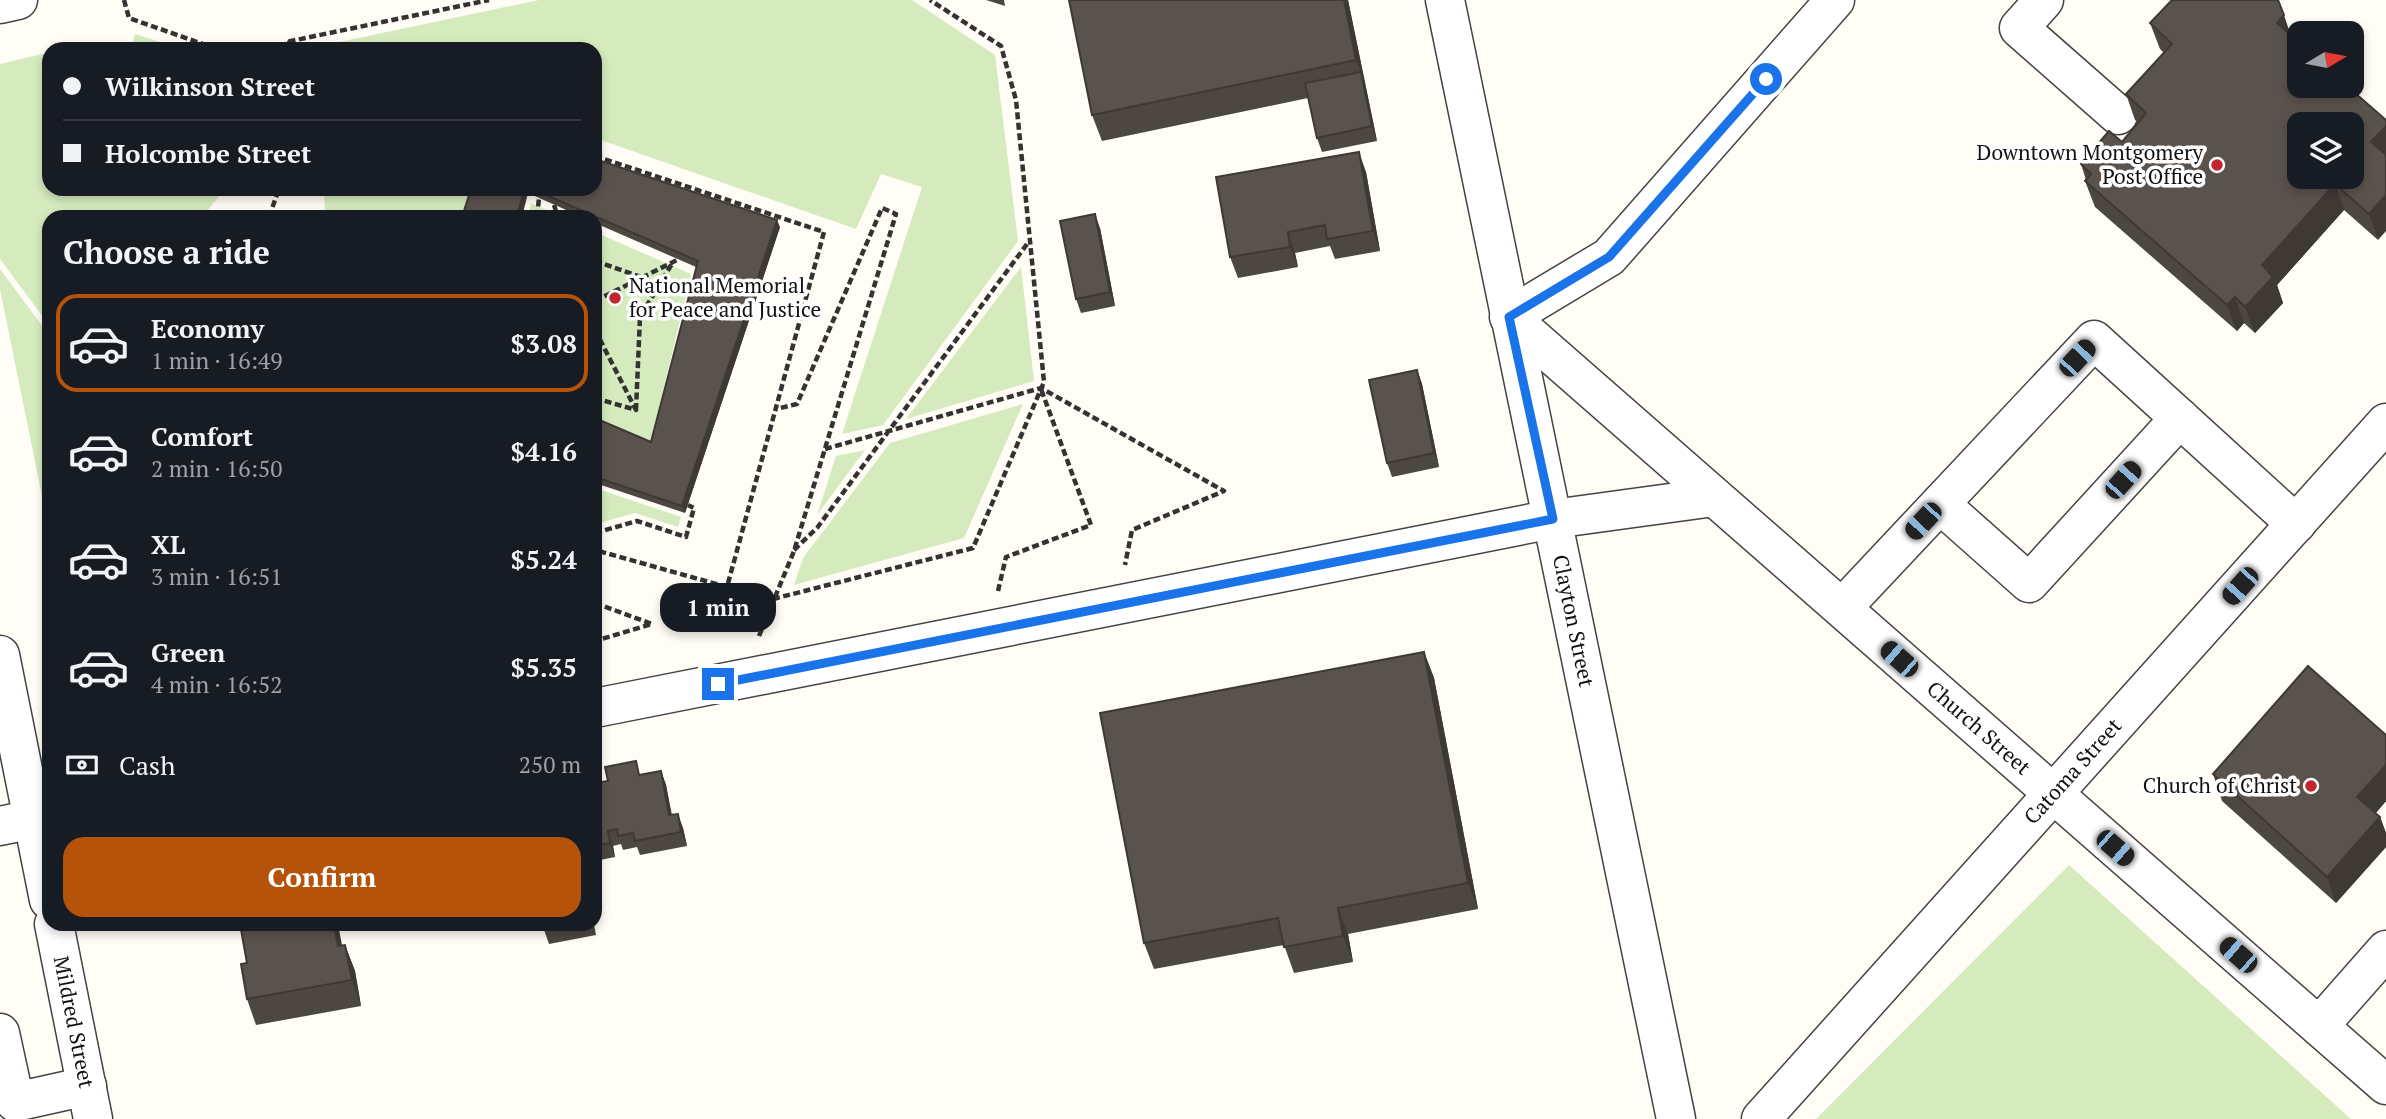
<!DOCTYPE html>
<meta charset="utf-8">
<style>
:root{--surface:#171b24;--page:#242831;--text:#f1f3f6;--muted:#9ea1a6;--line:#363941;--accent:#b45309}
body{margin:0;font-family:"PT Serif",serif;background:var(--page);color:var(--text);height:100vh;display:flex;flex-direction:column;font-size:26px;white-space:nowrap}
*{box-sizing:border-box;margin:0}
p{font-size:23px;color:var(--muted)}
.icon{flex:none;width:38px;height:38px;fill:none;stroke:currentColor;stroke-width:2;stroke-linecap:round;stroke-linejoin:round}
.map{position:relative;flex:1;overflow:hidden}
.side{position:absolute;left:42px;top:210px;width:560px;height:721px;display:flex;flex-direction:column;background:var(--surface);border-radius:21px;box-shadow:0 4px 10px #0003}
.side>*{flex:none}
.guide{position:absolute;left:42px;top:42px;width:560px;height:154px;border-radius:21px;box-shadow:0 4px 10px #0003;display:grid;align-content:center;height:154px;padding:0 21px;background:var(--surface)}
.needle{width:46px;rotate:80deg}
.fabs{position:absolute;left:2287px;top:21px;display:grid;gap:14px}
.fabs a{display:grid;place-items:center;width:77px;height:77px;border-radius:14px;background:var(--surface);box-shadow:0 4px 10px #0003;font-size:35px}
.end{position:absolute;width:32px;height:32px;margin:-16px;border:9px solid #1a73e8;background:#fff;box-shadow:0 0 0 4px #fff}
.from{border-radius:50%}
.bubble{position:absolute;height:49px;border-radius:21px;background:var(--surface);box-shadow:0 4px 10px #0003;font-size:23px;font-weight:800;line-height:49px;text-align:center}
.car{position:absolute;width:21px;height:42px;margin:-21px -10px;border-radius:9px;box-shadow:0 0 5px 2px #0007;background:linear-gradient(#222 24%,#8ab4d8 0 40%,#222 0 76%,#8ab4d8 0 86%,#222 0)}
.guide b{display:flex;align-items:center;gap:24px;height:66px;font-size:26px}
.guide b+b{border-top:2px solid var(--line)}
.guide i{width:18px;height:18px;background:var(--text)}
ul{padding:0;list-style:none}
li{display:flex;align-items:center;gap:21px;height:98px;margin:0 14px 10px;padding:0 7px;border:4px solid transparent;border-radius:21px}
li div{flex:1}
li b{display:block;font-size:26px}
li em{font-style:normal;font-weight:800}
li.current{border-color:var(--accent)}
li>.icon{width:63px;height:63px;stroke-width:1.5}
h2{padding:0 21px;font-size:32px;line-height:84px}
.pay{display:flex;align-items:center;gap:18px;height:77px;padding:0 21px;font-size:26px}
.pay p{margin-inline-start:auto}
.button{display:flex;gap:14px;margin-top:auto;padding:14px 21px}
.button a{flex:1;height:80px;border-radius:21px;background:var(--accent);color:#fff;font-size:28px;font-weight:800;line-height:80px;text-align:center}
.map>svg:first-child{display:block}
</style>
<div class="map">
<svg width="2386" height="1119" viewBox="0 0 2386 1119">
<rect width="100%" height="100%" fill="#fffdf5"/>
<!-- green -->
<path fill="#d5ebbd" d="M539 0H912L995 55 1018 241 883 425 842 434 922 187 881 174 856 229 595 138V49H337L325 45Z
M135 34 181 49H131Z
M42 54 49 57V189H225L202 217H49V325L0 259V64Z
M324 189H470L461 217H325Z
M531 203 562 217H528Z
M595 232 691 274 651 441 595 417Z
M1021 267 1034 381 906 419Z
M0 269 49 335V531L0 289Z
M1023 404 964 538 794 585 803 558 890 443Z
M865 450 817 515 836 456Z
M595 488 681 517 678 527 635 513 595 524Z
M2069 865 2351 1119H1816Z"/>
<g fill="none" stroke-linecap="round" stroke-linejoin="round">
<defs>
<g id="minor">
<path id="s1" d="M1445 0 1676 1119"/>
<path id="s2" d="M1835 0 1609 257 1509 317 2386 1085"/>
<path d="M2044 0 2019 28 2118 115"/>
<path d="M0 4 18 0"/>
<path d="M1940 504 2029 583 2180 418"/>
<path d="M1842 608 2094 340 2296 524"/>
<path d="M0 655 49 900"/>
<path d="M595 708 1553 519 1714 497"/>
<path d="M0 826 49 816"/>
<path id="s3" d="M54 924 93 1119"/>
<path d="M2319 1026 2386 950"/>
<path d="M0 1033 15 1102 87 1086"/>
<path id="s4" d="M1761 1119 2386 423"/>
</g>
</defs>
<!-- minor casing -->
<use href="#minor" stroke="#444" stroke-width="41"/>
<!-- path -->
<path stroke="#333" stroke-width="4.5" stroke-dasharray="7 3.5" stroke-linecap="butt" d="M124 0 129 18 217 49
M303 49 286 42 489 0
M595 156 824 232 727 587 595 550
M554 205 558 217
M269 217 279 189
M537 217 539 198
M595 261 641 277
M595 301 679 259
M595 330 636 410 595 398
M636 410 640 317 673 262
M825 449 1041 388 1224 491 1132 530 1125 565
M595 533 637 521 686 537 694 508 688 505
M794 550 817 528 1030 240
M998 591 1006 557 1091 525 1041 389
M773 599 973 548 1044 382 1016 100 1001 46 930 0
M595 603 652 624 595 641
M759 636 794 551 896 214 882 208 797 404 776 409"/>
<!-- minor -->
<use href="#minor" stroke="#fff" stroke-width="38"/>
</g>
<!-- wall -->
<path fill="#4d4742" d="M986 0H1004L1005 6Z
M1348 0 1377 141 1322 152 1317 138 1308 98 1102 141 1092 115Z
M2150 23 2291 36 2347 86 2378 240 2344 210 2277 285 2283 303 2255 333 2244 323 2237 331 2095 207 2085 181 2086 180 2081 164 2122 142 2138 122 2135 120 2126 94 2164 53 2160 49Z
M1366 172 1380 251 1335 259 1330 246 1295 253 1298 267 1238 278 1230 257Z
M471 189H595L780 227 685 513 595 483V418L651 442 696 267 595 223V217H582L528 193Z
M1100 228 1115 306 1081 313 1076 299Z
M1417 370 1422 384 1439 467 1392 477 1387 463Z
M1424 652 1434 678 1478 909 1348 934 1353 962 1294 973 1284 945 1154 969 1144 943Z
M2386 735V801L2376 813 2380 817 2386 833V847L2336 903 2222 801 2213 774Z
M661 771 666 785 672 815 683 828 687 846 640 855 637 847 623 850 621 844 613 846 615 857 595 861V783Z
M542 924H594L596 935 549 944Z
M345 945 355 971 361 1006 256 1025 247 999V963Z"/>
<!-- shaded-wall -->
<path fill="#3f3936" d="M1344 0H1348L1377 141 1372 126 1361 72 1356 60Z
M2284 15 2293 42 2277 23Z
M2386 126V162L2371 142Z
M1359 152 1366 172 1380 251 1373 231Z
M2335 184 2344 210 2277 285 2283 303 2255 333 2245 307 2262 265Z
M524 189H526L528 193 522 217H517Z
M2386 195V231L2378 240 2369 214Z
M1095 214 1100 228 1115 306 1110 292Z
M777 220 780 227 685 513 682 506Z
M1288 232 1295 253 1298 267 1290 247Z
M2235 297 2244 323 2237 331 2227 305Z
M1417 370 1422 384 1439 467 1434 453Z
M1424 652 1434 678 1478 909 1468 883Z
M2386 765V801L2367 823 2357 797Z
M661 771 666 785 674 830 669 815Z
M678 814 683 828 687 846 681 832Z
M2380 817 2386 833V847L2336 903 2327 877Z
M608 831 613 846 615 857 610 843Z
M1338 908 1348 934 1353 962 1343 936Z
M334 924H338L347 972 338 946Z
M345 945 355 971 361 1006 352 980Z"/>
<!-- building -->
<path fill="#5a524d" stroke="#3f3936" stroke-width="2" fill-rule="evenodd" d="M1069 0H1344L1356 60 1092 115Z
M2172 0H2278L2284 15 2277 23 2300 43V86H2347L2386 120V126L2371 142 2386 155V195L2369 214 2335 184 2262 265 2273 277 2245 307 2235 297 2227 305 2085 181 2091 174 2081 164 2109 131 2122 142 2146 113 2126 94 2172 44 2150 23ZM2300 124H2352V177H2300Z
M1361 72 1372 126 1317 138 1305 83Z
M1359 152 1373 231 1327 239 1325 225 1288 232 1290 247 1230 257 1216 177Z
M595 159 777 220 682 506 595 477V418L651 442 698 261 532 189H595Z
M471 189H524L517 217H462Z
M1095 214 1110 292 1076 299 1060 221Z
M1417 370 1434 453 1387 463 1369 380Z
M1424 652 1468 883 1338 908 1343 936 1284 947 1278 918 1144 943 1100 713Z
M2308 666 2386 735V765L2357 797 2380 817 2327 877 2213 774Z
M636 761 639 775 661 771 669 815 678 814 681 832 635 841 633 833 618 836 617 829 608 831 610 843 595 846V783L608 781 605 767Z
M240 924H334L338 946 345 945 352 980 247 999 241 964 247 963Z"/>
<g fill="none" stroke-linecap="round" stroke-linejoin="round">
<!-- route -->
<path stroke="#1a73e8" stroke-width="9" d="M718 684 1553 519 1509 317 1609 257 1766 79"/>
</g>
<!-- markers -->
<g fill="#c4262e" stroke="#fff" stroke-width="2.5">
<circle cx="2217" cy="165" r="7"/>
<circle cx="615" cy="298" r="7"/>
<circle cx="2311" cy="786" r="7"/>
</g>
<g text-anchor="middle" stroke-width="7" stroke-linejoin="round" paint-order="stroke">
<!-- poi labels -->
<g font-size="21" fill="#111" stroke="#fff" text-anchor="end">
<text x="2203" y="160">Downtown Montgomery<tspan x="2203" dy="24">Post Office</tspan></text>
<text x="629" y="293" text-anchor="start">National Memorial<tspan x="629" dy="24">for Peace and Justice</tspan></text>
<text x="2297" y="793">Church of Christ</text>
</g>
<!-- street labels -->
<g font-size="21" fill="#111" stroke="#fff">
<text dy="7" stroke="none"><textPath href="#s1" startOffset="634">Clayton Street</textPath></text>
<text dy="7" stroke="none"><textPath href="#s2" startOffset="1083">Church Street</textPath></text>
<text dy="7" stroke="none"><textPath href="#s4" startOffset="467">Catoma Street</textPath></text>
<text dy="7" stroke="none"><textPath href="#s3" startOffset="100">Mildred Street</textPath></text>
</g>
</g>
</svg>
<div class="fabs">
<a><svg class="needle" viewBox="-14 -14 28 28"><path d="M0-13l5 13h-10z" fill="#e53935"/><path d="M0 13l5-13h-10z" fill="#9ea1a6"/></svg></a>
<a><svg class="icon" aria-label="layers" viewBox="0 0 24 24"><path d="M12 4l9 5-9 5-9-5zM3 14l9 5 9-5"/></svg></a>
</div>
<i class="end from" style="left:1766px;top:79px"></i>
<i class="end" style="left:718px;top:684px"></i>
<div class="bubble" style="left:660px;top:583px;width:116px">1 min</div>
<i class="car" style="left:2077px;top:358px;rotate:43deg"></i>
<i class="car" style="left:2123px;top:480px;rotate:42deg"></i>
<i class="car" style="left:1923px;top:521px;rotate:223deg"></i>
<i class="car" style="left:2240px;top:586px;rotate:222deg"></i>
<i class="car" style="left:1899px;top:659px;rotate:311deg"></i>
<i class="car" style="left:2115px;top:848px;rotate:131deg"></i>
<i class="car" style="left:2238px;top:955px;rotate:311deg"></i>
<div class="guide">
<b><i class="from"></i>Wilkinson Street</b>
<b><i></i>Holcombe Street</b>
</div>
<section class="side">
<h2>Choose a ride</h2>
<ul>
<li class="current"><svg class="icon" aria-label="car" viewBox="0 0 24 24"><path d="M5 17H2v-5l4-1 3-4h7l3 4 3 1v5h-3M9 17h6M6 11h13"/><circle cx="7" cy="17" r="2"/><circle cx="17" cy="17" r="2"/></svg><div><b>Economy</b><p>1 min · 16:49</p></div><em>$3.08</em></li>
<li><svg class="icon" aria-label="car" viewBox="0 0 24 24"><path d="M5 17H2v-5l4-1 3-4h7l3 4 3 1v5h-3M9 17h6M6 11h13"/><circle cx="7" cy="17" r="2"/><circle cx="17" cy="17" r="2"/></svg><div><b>Comfort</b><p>2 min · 16:50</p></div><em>$4.16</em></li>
<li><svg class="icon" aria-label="car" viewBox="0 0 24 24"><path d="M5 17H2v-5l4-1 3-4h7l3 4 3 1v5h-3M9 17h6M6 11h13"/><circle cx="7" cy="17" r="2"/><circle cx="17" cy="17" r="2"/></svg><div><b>XL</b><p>3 min · 16:51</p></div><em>$5.24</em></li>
<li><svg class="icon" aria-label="car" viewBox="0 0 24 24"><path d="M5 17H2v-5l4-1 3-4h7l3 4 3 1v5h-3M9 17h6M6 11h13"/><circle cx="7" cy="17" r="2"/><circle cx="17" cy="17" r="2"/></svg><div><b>Green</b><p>4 min · 16:52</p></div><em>$5.35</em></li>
</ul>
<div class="pay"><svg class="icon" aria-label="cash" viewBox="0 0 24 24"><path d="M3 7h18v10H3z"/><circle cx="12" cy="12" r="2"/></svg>Cash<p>250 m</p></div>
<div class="button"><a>Confirm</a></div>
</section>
</div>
